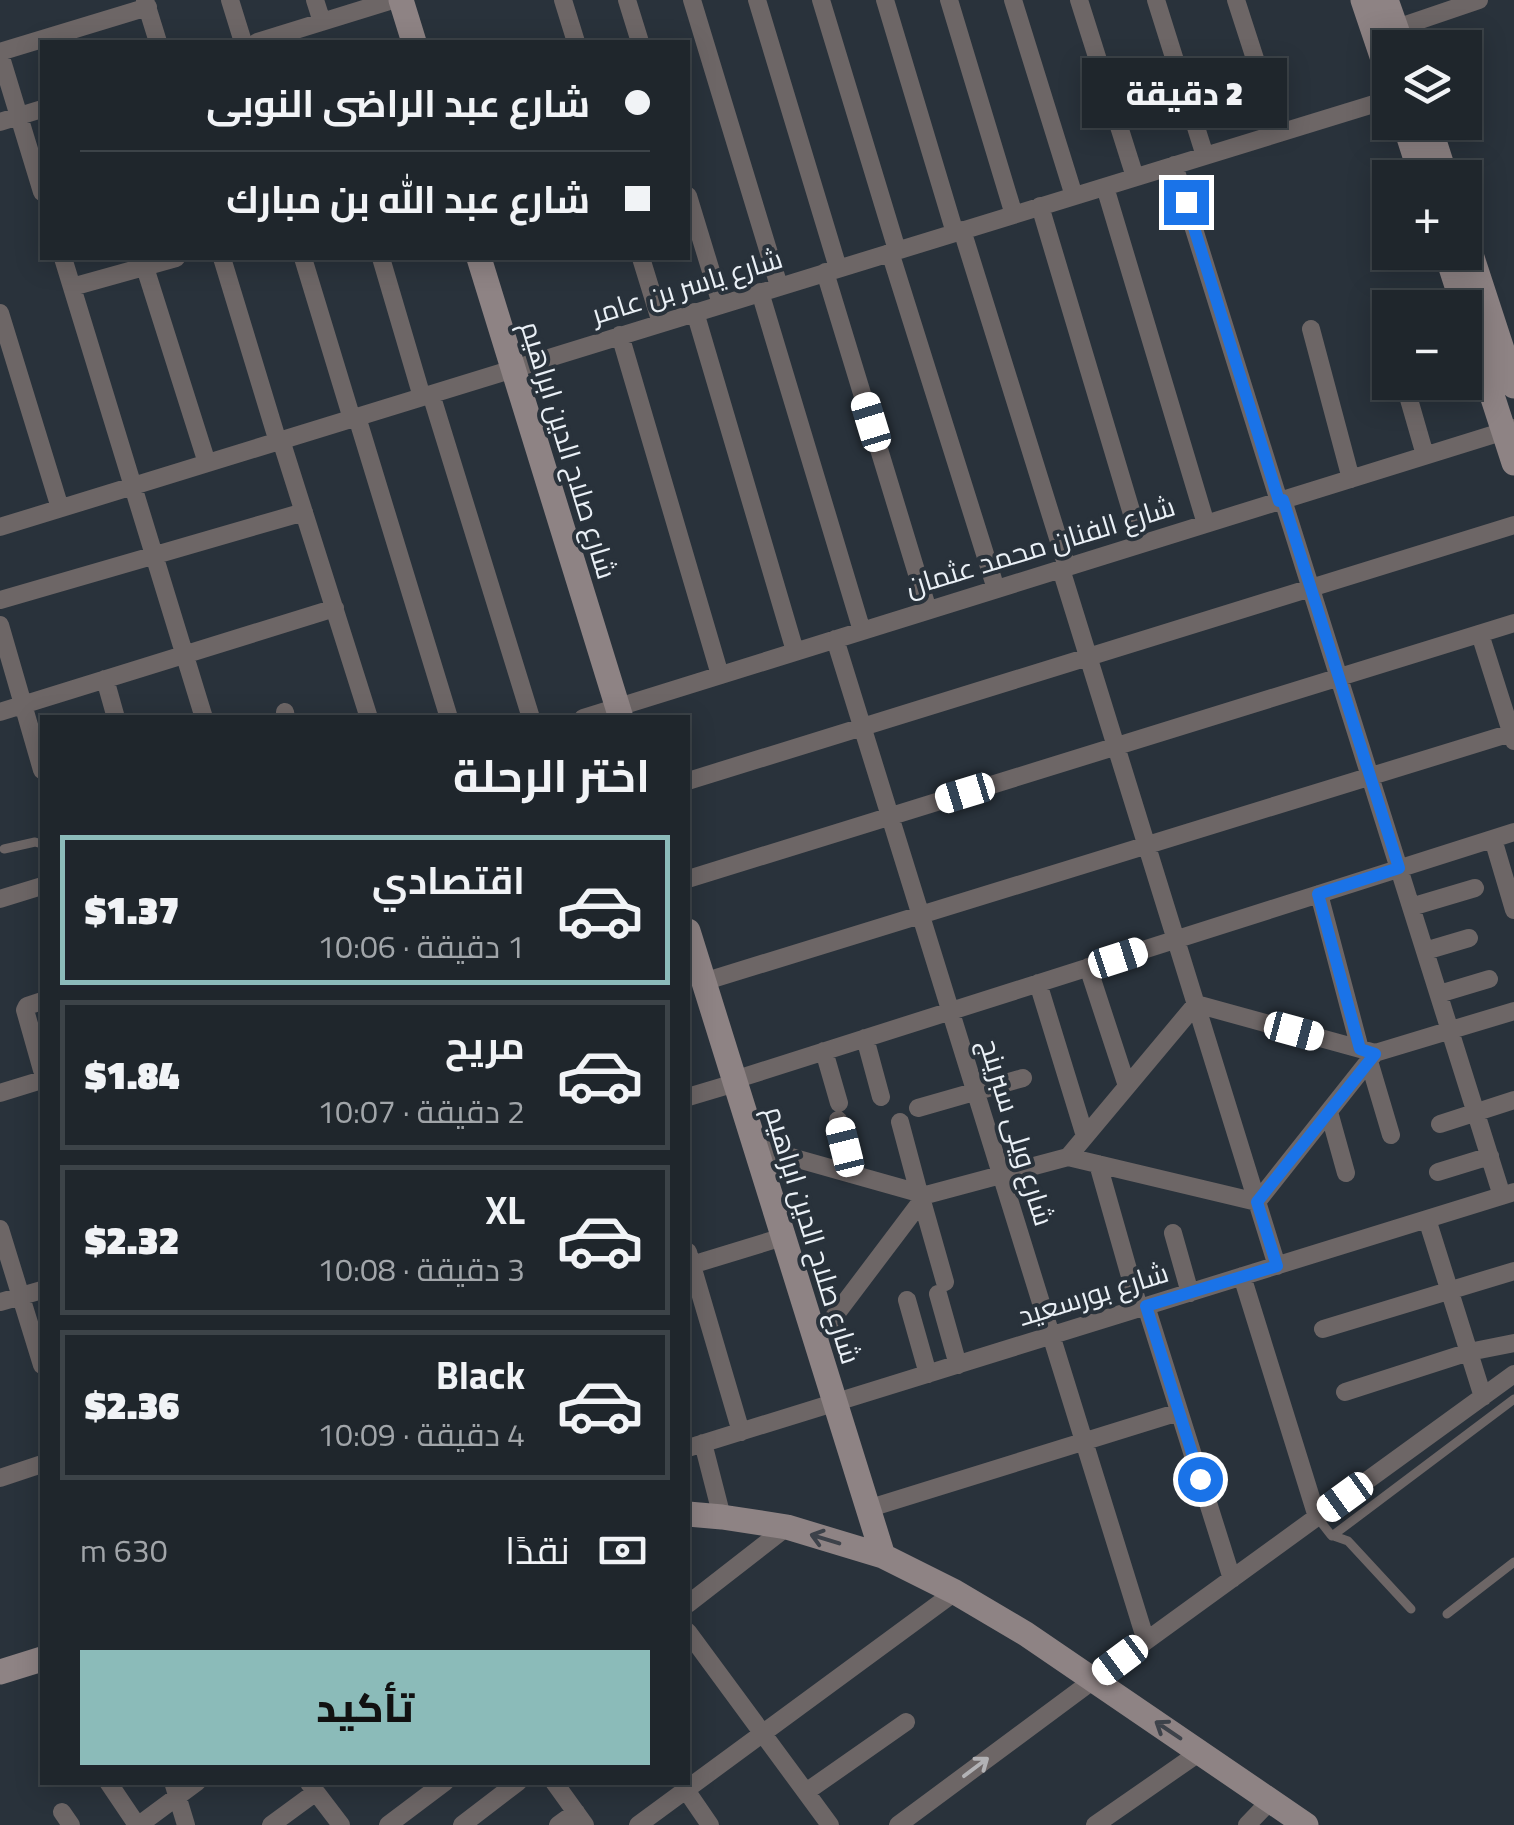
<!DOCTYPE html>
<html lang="ar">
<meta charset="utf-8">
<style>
:root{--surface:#1f262c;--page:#2c3238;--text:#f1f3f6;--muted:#a1a5a9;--line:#3c4348;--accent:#8bbbb9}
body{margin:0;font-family:"Titillium Web",Cairo,sans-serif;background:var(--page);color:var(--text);direction:rtl;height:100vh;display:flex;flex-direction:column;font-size:38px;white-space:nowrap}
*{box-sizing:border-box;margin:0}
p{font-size:32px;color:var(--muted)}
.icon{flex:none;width:55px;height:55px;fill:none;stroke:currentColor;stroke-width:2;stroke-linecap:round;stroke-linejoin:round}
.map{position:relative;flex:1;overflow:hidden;direction:ltr}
.panel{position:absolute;left:40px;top:715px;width:650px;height:1070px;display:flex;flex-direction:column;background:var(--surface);border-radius:0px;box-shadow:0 5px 25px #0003,0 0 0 2px var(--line);direction:rtl}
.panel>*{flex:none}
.hud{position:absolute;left:40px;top:40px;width:650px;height:220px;border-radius:0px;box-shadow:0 5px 25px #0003,0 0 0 2px var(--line);direction:rtl;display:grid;align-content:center;height:220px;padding:0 40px;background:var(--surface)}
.fabs{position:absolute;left:1372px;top:30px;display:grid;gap:20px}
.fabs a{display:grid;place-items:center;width:110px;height:110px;border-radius:0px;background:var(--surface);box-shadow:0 5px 25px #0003,0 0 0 2px var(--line);font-size:50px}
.end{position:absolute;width:45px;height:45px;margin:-22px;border:12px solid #1a73e8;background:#fff;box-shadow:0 0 0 5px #fff}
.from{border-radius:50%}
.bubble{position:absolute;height:70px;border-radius:0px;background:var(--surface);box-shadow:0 5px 25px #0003,0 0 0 2px var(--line);font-size:32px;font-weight:800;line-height:70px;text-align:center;direction:rtl}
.car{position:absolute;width:30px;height:60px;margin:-30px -15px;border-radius:12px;box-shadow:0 0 8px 2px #0007;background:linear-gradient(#fff 24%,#345 0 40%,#fff 0 76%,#345 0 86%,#fff 0)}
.hud b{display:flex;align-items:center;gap:35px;height:95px;font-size:38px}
.hud b+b{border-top:2px solid var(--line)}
.hud i{width:25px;height:25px;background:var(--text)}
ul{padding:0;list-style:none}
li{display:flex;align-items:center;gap:30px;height:150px;margin:0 20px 15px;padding:0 20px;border:5px solid var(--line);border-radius:0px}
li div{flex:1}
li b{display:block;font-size:38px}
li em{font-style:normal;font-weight:800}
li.current{border-color:var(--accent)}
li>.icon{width:90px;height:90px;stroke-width:1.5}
h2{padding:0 40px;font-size:45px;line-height:120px}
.pay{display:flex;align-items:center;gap:25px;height:110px;padding:0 40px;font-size:38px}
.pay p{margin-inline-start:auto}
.action{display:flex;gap:20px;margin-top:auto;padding:20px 40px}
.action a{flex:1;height:115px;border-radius:0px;background:var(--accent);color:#111;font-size:40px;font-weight:800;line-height:115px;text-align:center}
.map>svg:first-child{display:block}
</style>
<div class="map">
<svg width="1514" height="1825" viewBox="0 0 1514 1825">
<rect width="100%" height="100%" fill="#29323b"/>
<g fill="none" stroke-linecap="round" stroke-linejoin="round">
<!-- lane -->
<path stroke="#6d6666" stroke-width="9" d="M4 849 35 842 42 844
M1317 1517 1331 1535 1348 1541 1411 1609
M1332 1536 1514 1399
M1447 1614 1514 1562"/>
<!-- street -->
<path stroke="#6d6666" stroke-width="18" d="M145 0 158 42
M230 0 243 42
M315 0 322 22
M563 0 576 42
M627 0 640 42
M692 0 779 286
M757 0 838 268
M821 0 897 250
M885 0 955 233
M949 0 1014 215
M1013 0 1074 196
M1079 0 1135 177
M1156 0 1205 156
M1236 0 1279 133
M1385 32 1479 0
M257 42 393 0
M0 52 148 7
M0 54 42 192
M0 122 42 109
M1174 165 1279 501
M1105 187 1206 524
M688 196 721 304
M1040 206 1141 544
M962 230 1067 567
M890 252 996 589
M63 258 204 718
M142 258 207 463
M222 258 278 442
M303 258 352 419
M381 258 422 397
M641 258 661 323
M825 272 928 610
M72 287 176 258
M760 292 862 631
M1380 303 1390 335
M695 312 795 651
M0 313 60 508
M1311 329 1351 479
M620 335 720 675
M1404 382 1425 455
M431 394 531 718
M357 417 449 718
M281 440 369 718
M1283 500 1502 1196
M0 527 1390 99
M1061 569 1277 1266
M0 600 304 512
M0 625 42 770
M1480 634 1514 741
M835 639 1146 1641
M105 679 116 718
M0 712 335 608
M285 712 286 718
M583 718 1514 428
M688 781 1514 525
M1493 839 1514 910
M688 879 1514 623
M1319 894 1360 1049
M0 899 42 886
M1411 907 1475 888
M1425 951 1469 938
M1088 967 1127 1086
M703 982 1511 733
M1038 983 1085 1136
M1439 994 1489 979
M42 1001 27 1006 25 1010 42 1070
M865 1038 881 1097
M824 1051 839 1103
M1375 1053 1514 1011
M1369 1061 1391 1135
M734 1080 1514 832
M0 1093 42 1080
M688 1097 735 1083
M918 1108 1023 1078
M1329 1112 1346 1173
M838 1120 851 1174
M900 1122 919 1193
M1440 1124 1514 1100
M755 1147 926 1195 1068 1157 1257 1202 1375 1053
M1068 1157 1196 1004 1375 1053
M1098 1164 1139 1308
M1438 1172 1490 1156
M922 1201 945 1282
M1427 1219 1483 1397
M0 1229 42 1365
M1173 1233 1190 1293
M688 1252 741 1432
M688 1266 783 1237
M1242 1276 1317 1517
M938 1294 958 1365
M907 1300 928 1374
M0 1302 42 1290
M1146 1306 1232 1579
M1323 1329 1514 1271
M815 1342 926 1195
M1345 1392 1469 1352 1514 1343
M703 1443 722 1517
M688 1448 1514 1192
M0 1478 42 1464
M867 1509 1179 1412
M688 1604 787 1527
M688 1632 830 1825
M108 1782 137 1825
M173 1782 186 1825
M554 1782 585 1825
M309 1783 341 1825
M686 1790 710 1825
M806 1792 906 1722
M62 1812 71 1825
M139 1825 197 1782
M271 1825 316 1792
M388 1825 445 1782
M462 1825 518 1782
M558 1825 576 1812
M638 1825 955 1592
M898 1825 1146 1641 1514 1374
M1095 1825 1200 1752
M1247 1825 1270 1801"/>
<!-- secondary -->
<path stroke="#8e8384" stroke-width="25" d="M401 0 414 42
M1363 0 1390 80
M1386 0 1403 48
M1404 122 1422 178
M1428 122 1446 178
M1465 236 1514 386
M1446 252 1464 308
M479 258 621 718
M1465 312 1514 463
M688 931 883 1556
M688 1514 722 1517 787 1527 883 1556 955 1592 1026 1634 1306 1825
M0 1672 42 1659"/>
</g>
<!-- one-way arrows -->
<defs><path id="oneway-shaft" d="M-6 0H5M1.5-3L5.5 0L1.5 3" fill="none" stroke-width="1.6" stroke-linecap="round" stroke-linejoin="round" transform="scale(2.5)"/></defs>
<g stroke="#3d424a">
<use href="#oneway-shaft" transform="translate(825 1539) rotate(-163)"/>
<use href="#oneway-shaft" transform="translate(1168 1730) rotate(-146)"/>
</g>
<use stroke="#b2b2b5" href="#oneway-shaft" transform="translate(976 1767) rotate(-37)"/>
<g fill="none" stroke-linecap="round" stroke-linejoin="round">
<!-- route -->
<path stroke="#1a73e8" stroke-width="12" d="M1186 202 1279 501 1283 500 1399 868 1318 894 1360 1049 1375 1054 1257 1202 1277 1266 1146 1306 1200 1479"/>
</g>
<g text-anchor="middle" stroke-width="8" stroke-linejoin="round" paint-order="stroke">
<!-- street labels -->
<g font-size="28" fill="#eaf0f6" stroke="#29323b">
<text transform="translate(687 286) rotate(-17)" y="10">شارع ياسر بن عامر</text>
<text transform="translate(569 450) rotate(73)" y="10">شارع صلاح الدين ابراهيم</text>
<text transform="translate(1040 546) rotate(-17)" y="10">شارع الفنان محمد عثمان</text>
<text transform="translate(1017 1132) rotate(73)" y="10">شارع ويلى سبرينج</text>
<text transform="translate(813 1235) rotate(73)" y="10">شارع صلاح الدين ابراهيم</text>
<text transform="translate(1093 1294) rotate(-17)" y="10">شارع بورسعيد</text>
</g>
</g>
</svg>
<div class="fabs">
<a><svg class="icon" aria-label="layers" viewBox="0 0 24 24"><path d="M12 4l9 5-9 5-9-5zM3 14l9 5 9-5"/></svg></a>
<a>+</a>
<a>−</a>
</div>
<i class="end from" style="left:1200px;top:1479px"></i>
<i class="end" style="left:1186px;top:202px"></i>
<div class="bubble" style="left:1082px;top:58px;width:205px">2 دقيقة</div>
<i class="car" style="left:871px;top:422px;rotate:343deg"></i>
<i class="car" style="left:965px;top:793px;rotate:253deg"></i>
<i class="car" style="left:1118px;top:958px;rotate:72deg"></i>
<i class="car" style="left:1294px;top:1031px;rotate:105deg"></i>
<i class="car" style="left:845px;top:1147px;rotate:346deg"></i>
<i class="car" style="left:1345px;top:1497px;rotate:234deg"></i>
<i class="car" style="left:1120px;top:1660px;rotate:233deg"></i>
<div class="hud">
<b><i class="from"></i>شارع عبد الراضى النوبى</b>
<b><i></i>شارع عبد الله بن مبارك</b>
</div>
<section class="panel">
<h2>اختر الرحلة</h2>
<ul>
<li class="current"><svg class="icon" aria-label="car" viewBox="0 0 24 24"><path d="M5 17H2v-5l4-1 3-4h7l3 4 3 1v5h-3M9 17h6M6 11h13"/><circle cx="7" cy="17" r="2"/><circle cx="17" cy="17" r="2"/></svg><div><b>اقتصادي</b><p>1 دقيقة · 10:06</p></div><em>$1.37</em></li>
<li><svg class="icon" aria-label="car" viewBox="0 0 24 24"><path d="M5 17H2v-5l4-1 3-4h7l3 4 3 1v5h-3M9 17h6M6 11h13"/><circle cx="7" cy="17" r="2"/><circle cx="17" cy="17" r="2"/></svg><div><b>مريح</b><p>2 دقيقة · 10:07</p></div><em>$1.84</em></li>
<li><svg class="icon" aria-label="car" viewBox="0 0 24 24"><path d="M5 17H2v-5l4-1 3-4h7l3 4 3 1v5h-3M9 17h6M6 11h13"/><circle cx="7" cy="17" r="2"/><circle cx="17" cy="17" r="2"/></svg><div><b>XL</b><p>3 دقيقة · 10:08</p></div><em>$2.32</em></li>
<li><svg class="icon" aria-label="car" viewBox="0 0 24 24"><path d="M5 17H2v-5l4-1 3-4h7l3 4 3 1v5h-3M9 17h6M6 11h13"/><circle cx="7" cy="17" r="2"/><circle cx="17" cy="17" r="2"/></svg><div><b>Black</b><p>4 دقيقة · 10:09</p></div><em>$2.36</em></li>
</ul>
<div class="pay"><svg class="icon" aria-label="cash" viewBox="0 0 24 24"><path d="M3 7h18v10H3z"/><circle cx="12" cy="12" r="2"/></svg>نقدًا<p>630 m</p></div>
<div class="action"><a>تأكيد</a></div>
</section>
</div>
